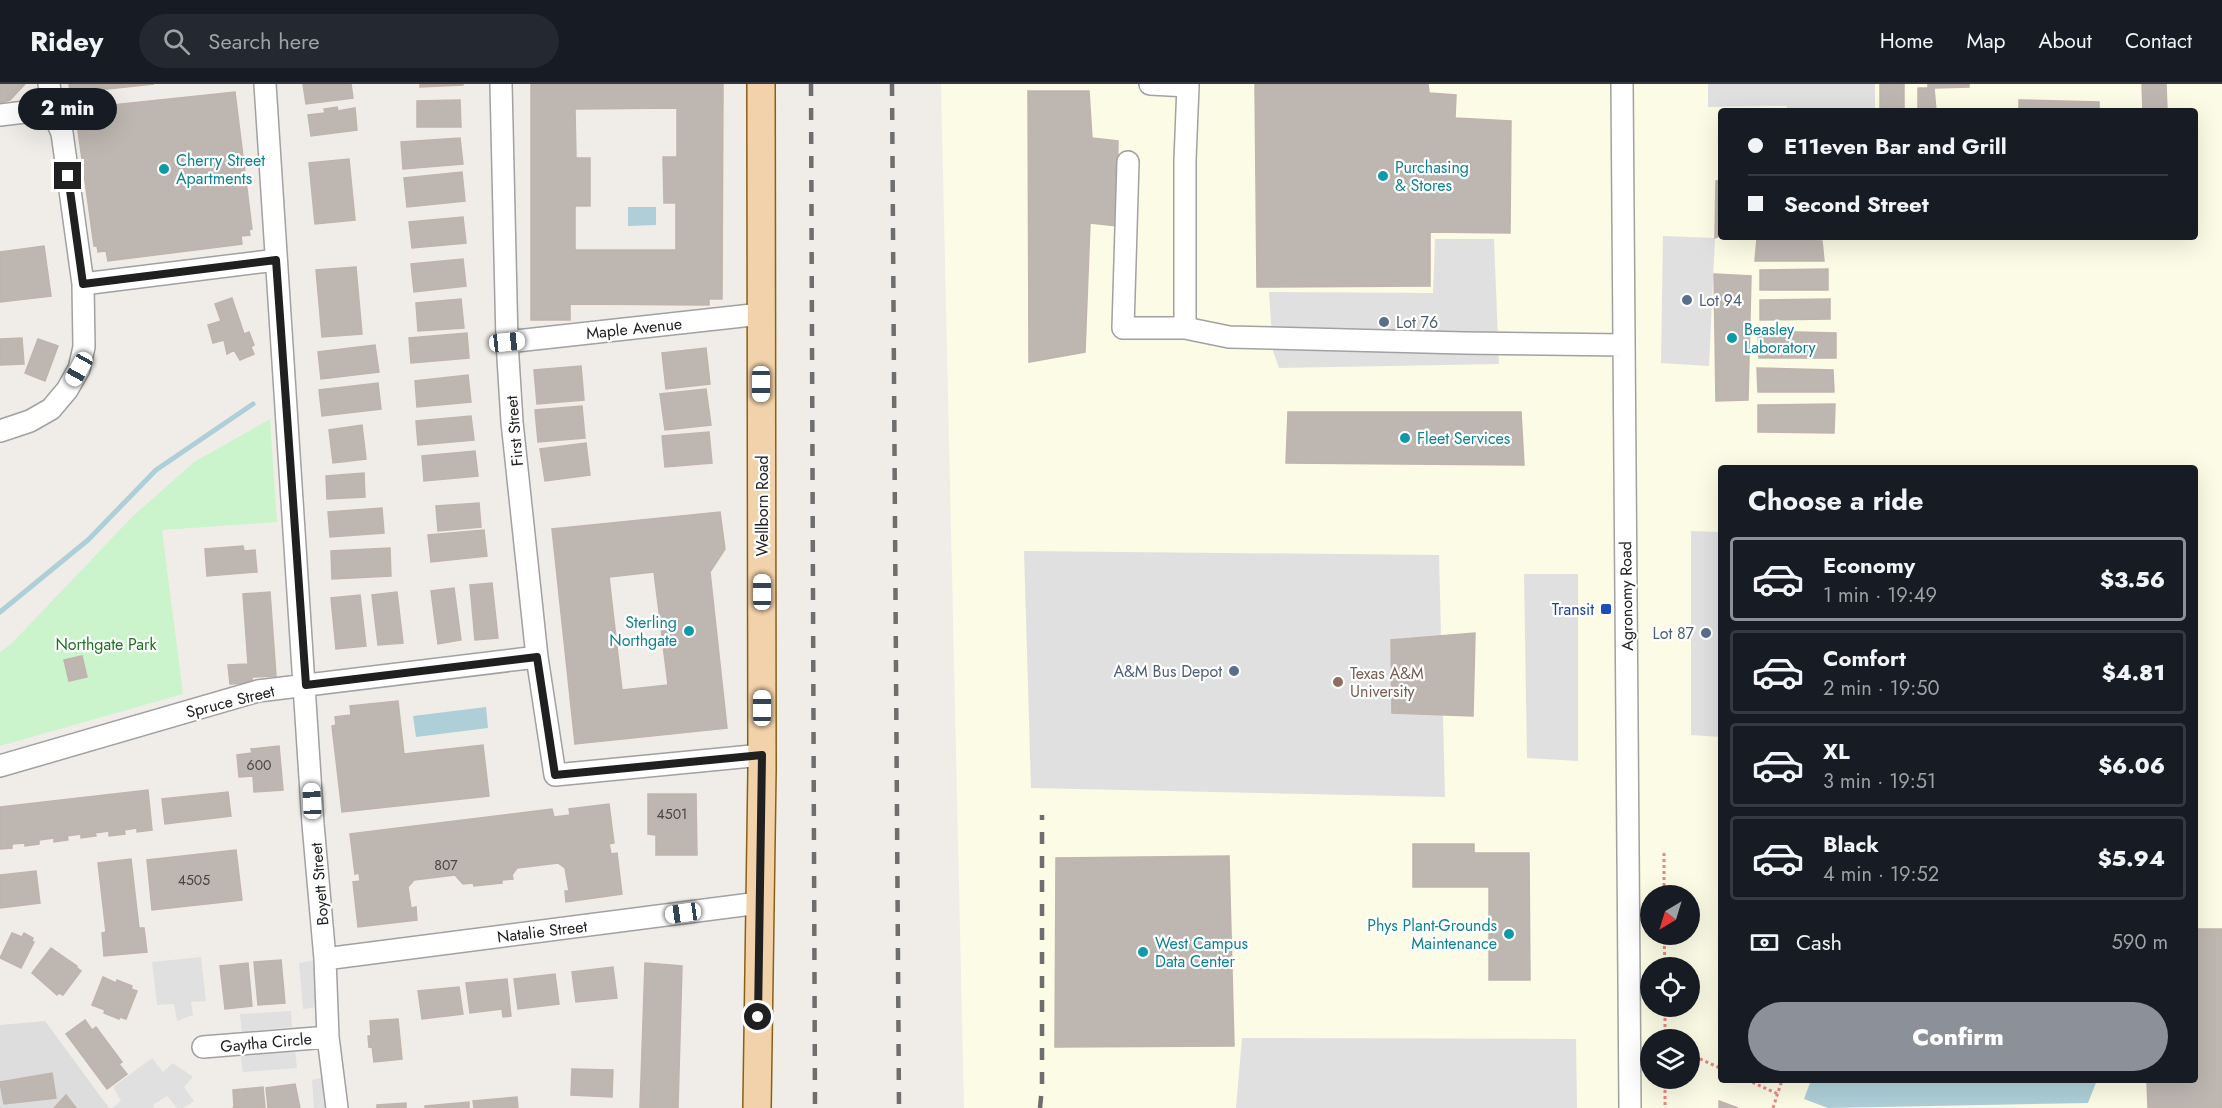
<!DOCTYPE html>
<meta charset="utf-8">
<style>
:root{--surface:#171b24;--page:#242831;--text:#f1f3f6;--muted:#9ea1a6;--line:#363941;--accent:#8c9099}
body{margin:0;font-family:Jost,sans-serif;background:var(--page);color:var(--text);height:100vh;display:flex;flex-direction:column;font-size:22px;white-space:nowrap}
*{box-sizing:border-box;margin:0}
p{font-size:20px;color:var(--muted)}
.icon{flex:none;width:33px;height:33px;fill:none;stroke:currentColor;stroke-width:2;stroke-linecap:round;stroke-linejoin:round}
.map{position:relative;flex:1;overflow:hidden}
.drawer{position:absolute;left:1718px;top:381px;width:480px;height:618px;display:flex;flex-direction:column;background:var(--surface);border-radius:6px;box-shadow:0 6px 24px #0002}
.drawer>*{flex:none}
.top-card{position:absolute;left:1718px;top:24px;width:480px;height:132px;border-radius:6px;box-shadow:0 6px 24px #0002;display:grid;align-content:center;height:132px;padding:0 30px;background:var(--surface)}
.needle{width:39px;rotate:218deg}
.controls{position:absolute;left:1640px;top:801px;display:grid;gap:12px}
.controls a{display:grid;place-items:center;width:60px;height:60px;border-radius:50%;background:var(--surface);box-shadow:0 6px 24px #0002;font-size:30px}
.end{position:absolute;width:27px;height:27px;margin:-14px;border:8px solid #202020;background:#fff;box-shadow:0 0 0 3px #fff}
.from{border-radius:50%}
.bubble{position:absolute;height:42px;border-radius:21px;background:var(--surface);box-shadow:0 6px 24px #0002;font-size:20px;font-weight:800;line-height:42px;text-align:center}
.car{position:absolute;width:18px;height:36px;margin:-18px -9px;border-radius:8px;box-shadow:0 0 4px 2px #0007;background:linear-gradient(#fff 24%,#345 0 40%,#fff 0 76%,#345 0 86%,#fff 0)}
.top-card b{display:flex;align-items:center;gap:21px;height:57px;font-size:22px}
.top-card b+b{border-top:2px solid var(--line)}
.top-card i{width:15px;height:15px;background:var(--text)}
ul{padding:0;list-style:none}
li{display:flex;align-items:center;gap:18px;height:84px;margin:0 12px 9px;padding:0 18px;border:3px solid var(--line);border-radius:6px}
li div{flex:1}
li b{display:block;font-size:22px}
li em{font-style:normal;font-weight:800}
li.current{border-color:var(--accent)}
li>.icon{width:54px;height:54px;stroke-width:1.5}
h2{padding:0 30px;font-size:27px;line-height:72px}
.pay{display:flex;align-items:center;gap:15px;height:66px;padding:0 30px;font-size:22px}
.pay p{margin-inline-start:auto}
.button{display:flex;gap:12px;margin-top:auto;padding:12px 30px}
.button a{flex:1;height:69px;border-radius:36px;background:var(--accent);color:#fff;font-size:24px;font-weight:800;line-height:69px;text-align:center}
header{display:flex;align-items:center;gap:36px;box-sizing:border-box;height:84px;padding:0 30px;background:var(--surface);border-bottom:2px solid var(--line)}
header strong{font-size:28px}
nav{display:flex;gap:33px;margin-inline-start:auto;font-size:21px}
.search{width:420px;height:54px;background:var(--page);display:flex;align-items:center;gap:15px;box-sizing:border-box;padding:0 21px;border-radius:33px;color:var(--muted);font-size:22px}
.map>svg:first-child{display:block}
</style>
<header>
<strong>Ridey</strong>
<div class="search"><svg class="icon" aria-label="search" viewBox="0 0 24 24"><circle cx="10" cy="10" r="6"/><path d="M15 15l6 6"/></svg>Search here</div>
<nav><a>Home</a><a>Map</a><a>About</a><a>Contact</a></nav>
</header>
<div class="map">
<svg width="2222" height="1024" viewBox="0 0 2222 1024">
<rect width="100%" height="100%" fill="#f0ede8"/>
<!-- residential -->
<path fill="#dedddd" d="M45 937 109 1024H0V941Z"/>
<!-- education -->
<path fill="#fcfbe5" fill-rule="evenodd" d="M941 0H2222V1024H964ZM1720 27H2194V153H1720ZM1720 384H2194V996H1720ZM1650 812H1689V850H1650ZM1650 884H1689V922H1650ZM1650 956H1689V994H1650Z"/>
<!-- park -->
<path fill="#cbf4cd" d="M270 335 277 438 162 446 183 610 0 662V568L11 560 132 433 194 378Z"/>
<!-- parking -->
<path fill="#e0e0e0" d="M1708 0H1875V27H1787V22L1708 23Z
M1663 152 1715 154 1709 282 1661 279Z
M1435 155H1494L1499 280 1279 284 1273 267 1269 208 1433 209Z
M1691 447 1720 448V653L1691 651Z
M1024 467 1439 471 1445 713 1031 704Z
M1524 490H1578V677L1527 674Z
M201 873 206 917 191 918 193 931 177 937 174 920 157 921 152 878Z
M315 876 320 923 303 925 299 879Z
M291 927 292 943 242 948 240 930Z
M1242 954 1576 955 1577 1024H1236Z
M295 966 297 984 243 988 240 970Z
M152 974 163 988 173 979 193 993 184 1003 194 1017 183 1024H177L167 1012 153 1021 154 1024H112L121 1017 113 1003Z
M328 992 331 1024H314L312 996Z"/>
<!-- water -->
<path fill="#aecfd8" d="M628 123H656V141L628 142Z
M486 623 488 644 416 653 413 632Z
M1811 996H2097L2088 1019 1828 1024 1804 1015Z"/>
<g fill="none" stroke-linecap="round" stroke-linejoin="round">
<!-- stream -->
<path stroke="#aecfd8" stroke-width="5" d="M0 528 88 456 156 386 253 320"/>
</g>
<!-- building -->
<path fill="#bdb6b1" stroke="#c0b4ac" stroke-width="1.5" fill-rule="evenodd" d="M0 0H25L10 16 0 19Z
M69 0H154L70 9Z
M303 0H351L353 14 306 20Z
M420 0H463V1L420 3Z
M531 0H723L722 215H709V221L570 220V236H531ZM677 24V73H663L664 119H676V166H575V122H590V74H576L575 25Z
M1255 0H1428L1429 9 1456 11 1455 34 1511 37 1510 149 1430 148V202L1257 203Z
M1880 0H1904V27H1880Z
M1928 0H1969V3L1934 4 1936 27H1938H1918V4H1928Z
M2142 0H2166L2167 27H2143Z
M1028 7H1089L1092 54 1118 57 1117 142 1090 139 1085 268 1029 278Z
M235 8 252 145 249 146 250 151 241 152 242 160 108 177 106 167 98 168 97 162H94L75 25Z
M460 16 461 43H417V17Z
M2019 16 2099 18V27H2019Z
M337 23 338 27 355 24 357 46 311 52 308 31 325 29 324 25Z
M460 54 463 80 403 85 401 58Z
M349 75 355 136 315 140 309 79Z
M462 88 465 117 407 123 404 94Z
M1720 96V152L1715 154 1716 97Z
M463 133 466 159 412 164 409 138Z
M1757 155 1822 157 1824 177H1755Z
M44 162 51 212 0 218V168Z
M463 175 466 202 414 208 411 180Z
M356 183 362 250 322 253 316 186Z
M1828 185V206H1760V186Z
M1714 190 1751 192 1748 316 1716 317Z
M232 214 244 250 249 248 254 261 251 263 254 270 240 276 234 266 227 270 224 256 213 259 208 241 221 237 215 220Z
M461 215 464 244 418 247 416 219Z
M1830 215V235L1760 236V216Z
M1758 247 1836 249V274H1759Z
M467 249 469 274 411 279 409 254Z
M22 254 24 280 0 281V255Z
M38 255 58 262 45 297 25 289Z
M375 261 379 288 321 295 318 268Z
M706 264 710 300 666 305 662 269Z
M581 282 584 316 537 320 534 286Z
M1757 284 1833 286 1834 308H1758Z
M468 291 471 318 417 323 415 297Z
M378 299 381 325 322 332 319 306Z
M706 305 711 341 665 346 660 310Z
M1835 320 1834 349 1758 348V321Z
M582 322 585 354 538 358 535 326Z
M1288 328H1521L1524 381 1286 379Z
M471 332 474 356 418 361 416 337Z
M362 341 366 375 333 379 329 346Z
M709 348 712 379 665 383 662 352Z
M586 359 590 391 545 397 540 365Z
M475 367 478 392 424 397 422 372Z
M364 389 365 413 327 415 326 392Z
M479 419 481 443 438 447 436 422Z
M382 424 384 449 330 453 328 428Z
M720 428 725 465 710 488 727 644 575 660 552 445ZM654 488 668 601 622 606 609 493Z
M484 446 487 472 431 478 428 451Z
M243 462 244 467 255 466 257 488 207 492 205 465Z
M390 464 391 492 332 495 331 467Z
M492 499 498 554 475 556 470 501Z
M454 504 461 556 438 560 431 507Z
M270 508 276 592 252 593V599L230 600 228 581 248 580 243 510Z
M397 508 403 559 378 561 372 511Z
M360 511 366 562 336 565 331 514Z
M1475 549 1473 632 1392 629 1391 556Z
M82 572 87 593 69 597 64 576Z
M398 617 404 670 483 661 489 712 342 728 332 642 336 641 335 633 351 631 350 622Z
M279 662 283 706 254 708 253 692 239 693 237 671 252 669 251 665Z
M148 706 152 746 137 748V744L124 746 125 750 109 752V747L95 749 96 752 81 754V750L67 752 68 756 54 758V754L39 756V760L25 762V759L12 760V764L0 765V723Z
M228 708 231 732 165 740 162 715Z
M648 710H696L697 771H656V751L648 750Z
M609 720 614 759 609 760 611 770 617 769 622 810 566 818 565 807H569L565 784 558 779 517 784 512 791 513 795 502 796V799L474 802 473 799 463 800 455 791 414 796 408 803 411 824 416 823 417 836 358 843 353 798 360 797 359 789 355 790 350 750 552 725 554 733 570 731 569 725Z
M1413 760H1474V769H1529L1530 896H1489V803H1413Z
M236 766 242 816 152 826 147 776Z
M1229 772 1234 962 1055 963 1056 774Z
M131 775 139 844H144L147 868 104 872 102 849 106 848 98 779Z
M36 787 40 819 0 824V791Z
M2194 845H2222V1024H2148L2147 996H2194Z
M12 849 22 853 24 849 33 854 32 857 34 858 21 884 0 874Z
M51 864 77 882 76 883 81 887 63 911 59 909 57 911 32 889Z
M281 876 285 919 258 921 254 878Z
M248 879 252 922 225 925 220 882Z
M645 879 682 882 678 1024H640Z
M613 883 617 914 576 918 572 888Z
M555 890 559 920 518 925 514 895Z
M103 893 116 899 117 896 132 902 131 905 137 907 126 935 120 933 119 935 104 929 105 926 92 921Z
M507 895 511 932 503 933 502 925 470 929 466 899Z
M459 903 463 930 422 935 418 907Z
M398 935 402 975 374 978 372 962 369 963 368 952H371L370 937Z
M85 936 92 946 96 943 122 978 119 980 127 990 107 1005 66 950Z
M572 985 613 986 612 1013 571 1011Z
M52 989 56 1014 4 1020 0 998Z
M295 1000 300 1024H268L266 1004Z
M263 1003 265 1024H233L234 1022 233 1006Z
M66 1011 76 1024H54Z
M517 1013 518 1024H474L473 1017Z
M1719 1017 1738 1024H1719Z
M469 1018V1024H425V1022Z
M406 1019V1024H377V1021Z"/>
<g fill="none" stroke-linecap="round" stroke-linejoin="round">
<defs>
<path id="minor" d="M265 0 313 740 325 875 328 953 337 1024
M501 0 507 258 512 338 537 573 555 691 762 671
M1150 0 1188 2 1185 76V244L1229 253 1463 259 1624 261
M1622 0 1630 1024
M0 31 33 27 53 29
M1128 78 1123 244H1185
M83 200 276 176
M507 258 761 230
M0 347 30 337 51 325 67 306 79 285 84 263 83 200 62 49 53 29 49 0
M0 682 258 607 537 573
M325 875 759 819
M203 963 328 953"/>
<path id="major" d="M757 1024 762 686 761 0"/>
</defs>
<!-- minor casing -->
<use href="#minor" stroke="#a1a1a1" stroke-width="24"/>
<!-- major casing -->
<use href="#major" stroke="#8b6012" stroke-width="30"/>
<!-- path -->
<path stroke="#ea877e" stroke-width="3" stroke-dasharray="3 3" stroke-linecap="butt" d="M1664 769V812
M1664 850 1665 884
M1665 922V956
M1689 970 1720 984
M1665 994V1024
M1747 996 1778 1010
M1773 1024 1782 996"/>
<!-- minor -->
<use href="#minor" stroke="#fff" stroke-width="21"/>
<!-- major -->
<use href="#major" stroke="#f1d2ab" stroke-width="27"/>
<!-- rail -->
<path stroke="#6e6e6e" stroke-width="4.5" stroke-dasharray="12 12" stroke-linecap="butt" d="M811 0 815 1024
M892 0 899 1024
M1040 1024 1042 1003V731"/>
</g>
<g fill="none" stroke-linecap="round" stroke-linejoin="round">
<!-- route -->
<path stroke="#202020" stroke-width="8" d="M68 92 83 200 276 176 306 601 537 573 555 691 762 671 758 933"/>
</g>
<!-- markers -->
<g fill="#0f9aa8" stroke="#fff" stroke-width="2">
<circle cx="164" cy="85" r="6"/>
<circle cx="1383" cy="92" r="6"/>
<circle cx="1732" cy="254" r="6"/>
<circle cx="1405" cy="354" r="6"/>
<circle cx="689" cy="547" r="6"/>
<circle cx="1509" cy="850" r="6"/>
<circle cx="1143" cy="868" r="6"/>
</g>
<g fill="#5c6f8a" stroke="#fff" stroke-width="2">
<circle cx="1687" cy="216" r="6"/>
<circle cx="1384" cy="238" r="6"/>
<circle cx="1706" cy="549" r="6"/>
<circle cx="1234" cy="587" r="6"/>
</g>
<rect fill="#1a4fb4" stroke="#fff" stroke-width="2" x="1600" y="519" width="12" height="12" rx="3"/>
<circle fill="#8d6e63" stroke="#fff" stroke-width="2" cx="1338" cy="598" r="6"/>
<g text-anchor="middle" stroke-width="4.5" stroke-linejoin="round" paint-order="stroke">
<!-- number labels -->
<g font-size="14" fill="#474644">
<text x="259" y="686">600</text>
<text x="672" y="735">4501</text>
<text x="446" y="786">807</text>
<text x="194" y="801">4505</text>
</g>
<!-- culture labels -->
<g font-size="16" fill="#0d838f" stroke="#fff" text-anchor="start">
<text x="176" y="82">Cherry Street<tspan x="176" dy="18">Apartments</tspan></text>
<text x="1395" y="89">Purchasing<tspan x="1395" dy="18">&amp; Stores</tspan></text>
<text x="1744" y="251">Beasley<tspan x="1744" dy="18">Laboratory</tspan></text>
<text x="1417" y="360">Fleet Services</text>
<text x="677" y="544" text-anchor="end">Sterling<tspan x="677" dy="18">Northgate</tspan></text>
<text x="1497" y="847" text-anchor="end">Phys Plant-Grounds<tspan x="1497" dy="18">Maintenance</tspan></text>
<text x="1155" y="865">West Campus<tspan x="1155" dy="18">Data Center</tspan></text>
</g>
<!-- service labels -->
<g font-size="16" fill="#4e5e75" stroke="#fff" text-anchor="start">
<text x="1699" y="222">Lot 94</text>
<text x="1396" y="244">Lot 76</text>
<text x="1694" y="555" text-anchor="end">Lot 87</text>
<text x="1222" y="593" text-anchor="end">A&amp;M Bus Depot</text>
</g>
<!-- street labels -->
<g font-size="16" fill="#202020" stroke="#fff">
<text transform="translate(634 244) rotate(-6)" y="6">Maple Avenue</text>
<text transform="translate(514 347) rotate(-95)" y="6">First Street</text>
<text transform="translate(762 422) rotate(-90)" y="6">Wellborn Road</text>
<text transform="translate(1626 512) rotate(-91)" y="6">Agronomy Road</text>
<text transform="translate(230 617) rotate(-14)" y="6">Spruce Street</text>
<text transform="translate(319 800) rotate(-95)" y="6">Boyett Street</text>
<text transform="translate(542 847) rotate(-7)" y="6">Natalie Street</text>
<text transform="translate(266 958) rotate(-5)" y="6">Gaytha Circle</text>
</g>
<!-- transit labels -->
<g font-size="16" fill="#164399" stroke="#fff" text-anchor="end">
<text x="1594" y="531">Transit</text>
</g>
<!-- park labels -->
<g font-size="16" fill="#19731f" stroke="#fff">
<text x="106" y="566">Northgate Park</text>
</g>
<!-- education labels -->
<g font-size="16" fill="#785e54" stroke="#fff" text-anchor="start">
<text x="1350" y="595">Texas A&amp;M<tspan x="1350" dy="18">University</tspan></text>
</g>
</g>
</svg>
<div class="controls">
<a><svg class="needle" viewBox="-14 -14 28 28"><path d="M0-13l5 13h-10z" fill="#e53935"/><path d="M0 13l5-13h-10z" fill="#9ea1a6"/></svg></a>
<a><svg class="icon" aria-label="locate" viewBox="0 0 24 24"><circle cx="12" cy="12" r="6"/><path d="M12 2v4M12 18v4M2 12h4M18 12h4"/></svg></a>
<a><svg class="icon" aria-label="layers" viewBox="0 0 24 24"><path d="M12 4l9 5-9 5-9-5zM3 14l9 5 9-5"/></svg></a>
</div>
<i class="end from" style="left:758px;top:933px"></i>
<i class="end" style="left:68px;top:92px"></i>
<div class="bubble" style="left:18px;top:4px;width:99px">2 min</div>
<i class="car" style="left:507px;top:258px;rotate:84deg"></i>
<i class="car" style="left:79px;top:285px;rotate:209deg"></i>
<i class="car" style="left:761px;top:300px;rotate:180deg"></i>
<i class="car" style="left:762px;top:508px;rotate:0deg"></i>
<i class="car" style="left:762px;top:624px;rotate:0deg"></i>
<i class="car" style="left:312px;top:717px;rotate:357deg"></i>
<i class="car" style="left:683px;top:829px;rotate:262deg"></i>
<div class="top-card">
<b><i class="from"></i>E11even Bar and Grill</b>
<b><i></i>Second Street</b>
</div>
<section class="drawer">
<h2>Choose a ride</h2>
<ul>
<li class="current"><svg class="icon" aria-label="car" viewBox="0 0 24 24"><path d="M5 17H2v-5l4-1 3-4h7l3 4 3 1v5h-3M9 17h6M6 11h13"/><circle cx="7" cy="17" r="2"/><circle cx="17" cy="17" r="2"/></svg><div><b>Economy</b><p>1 min · 19:49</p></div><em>$3.56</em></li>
<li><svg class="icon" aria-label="car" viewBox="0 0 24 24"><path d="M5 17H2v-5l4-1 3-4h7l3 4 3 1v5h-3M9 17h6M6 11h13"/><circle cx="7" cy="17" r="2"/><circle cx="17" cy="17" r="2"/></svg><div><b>Comfort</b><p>2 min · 19:50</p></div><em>$4.81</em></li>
<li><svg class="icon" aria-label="car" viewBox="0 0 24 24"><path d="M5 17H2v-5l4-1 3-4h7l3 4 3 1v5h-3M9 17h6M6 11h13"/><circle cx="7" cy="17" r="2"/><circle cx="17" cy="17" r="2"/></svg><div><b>XL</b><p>3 min · 19:51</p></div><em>$6.06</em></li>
<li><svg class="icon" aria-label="car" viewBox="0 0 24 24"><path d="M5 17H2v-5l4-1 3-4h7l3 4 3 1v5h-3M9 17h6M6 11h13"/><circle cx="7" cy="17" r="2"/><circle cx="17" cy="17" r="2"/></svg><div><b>Black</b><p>4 min · 19:52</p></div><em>$5.94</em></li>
</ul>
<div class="pay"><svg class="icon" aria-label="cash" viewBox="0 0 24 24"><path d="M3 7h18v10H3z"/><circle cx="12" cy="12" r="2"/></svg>Cash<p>590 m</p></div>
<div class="button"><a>Confirm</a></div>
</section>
</div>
